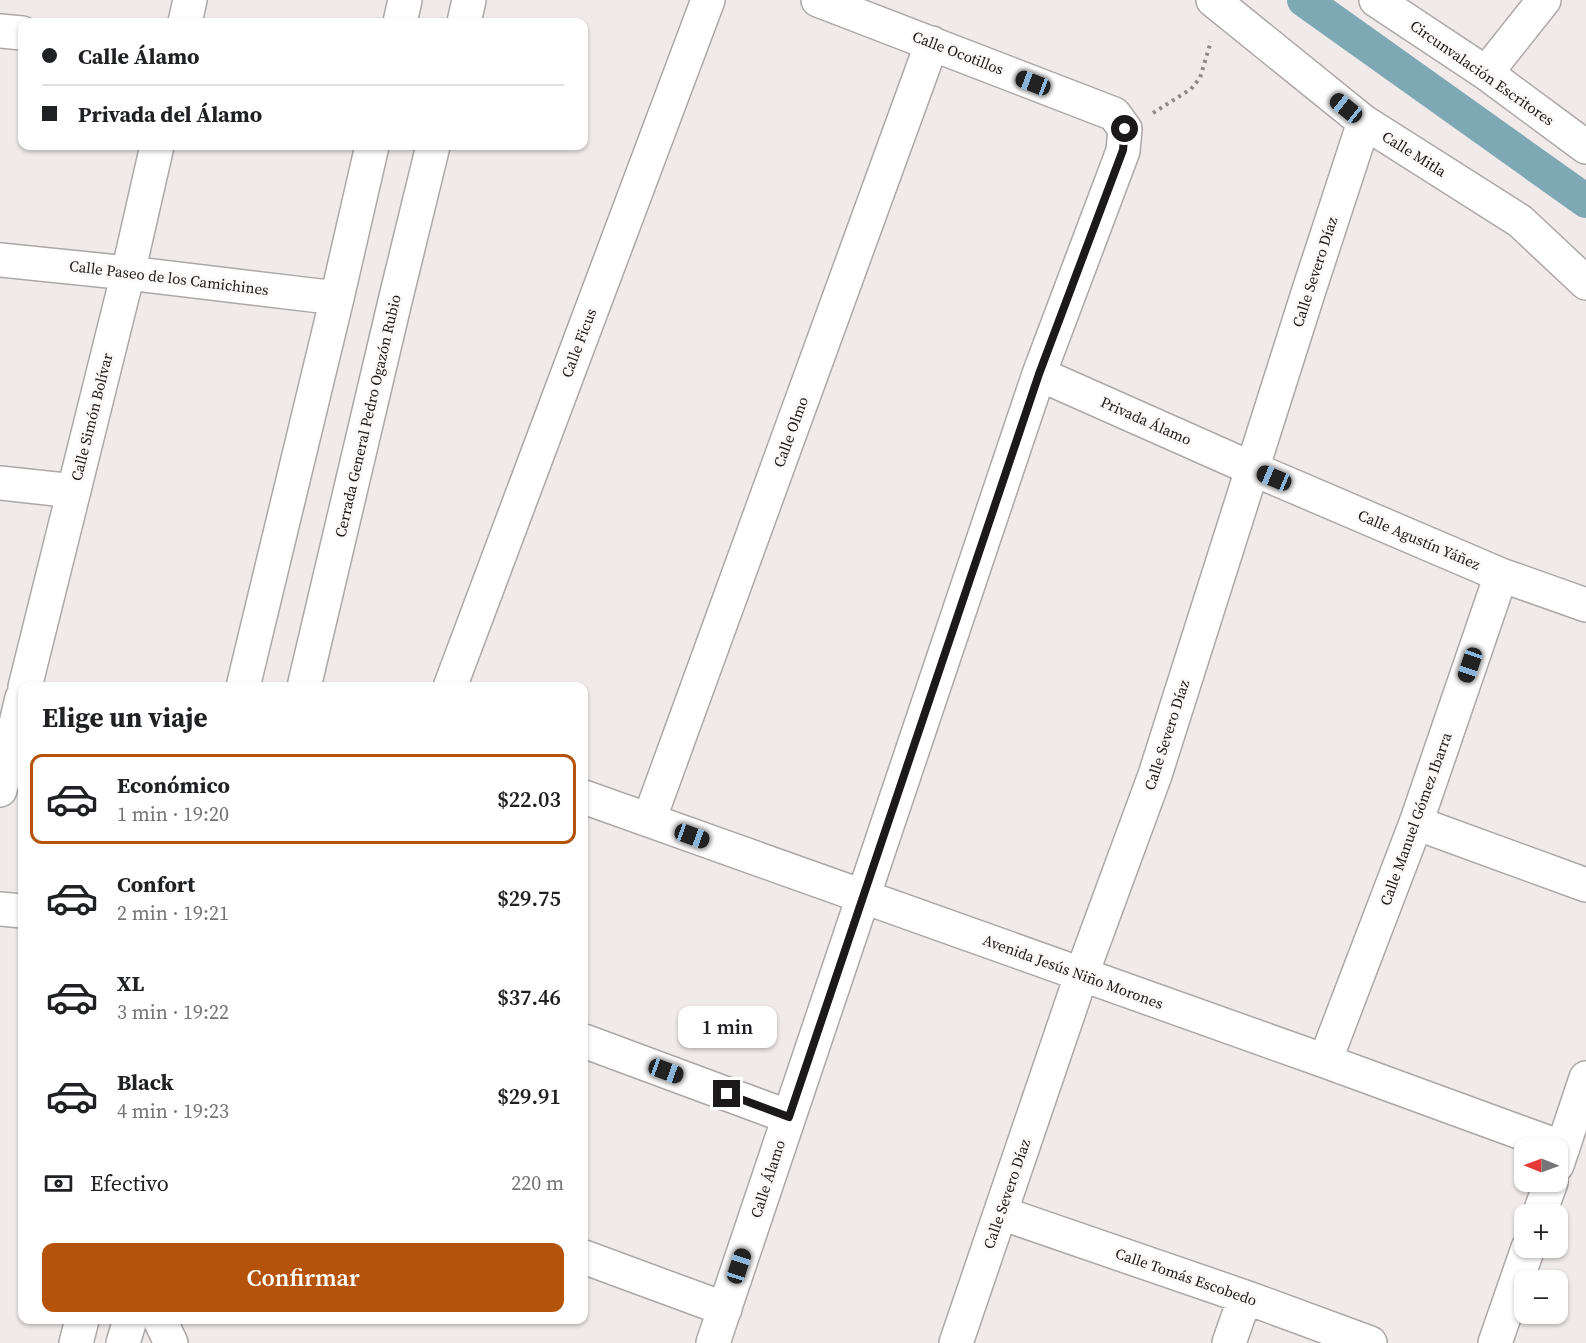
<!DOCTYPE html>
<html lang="es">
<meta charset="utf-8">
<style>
:root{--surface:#fff;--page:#f2f2f2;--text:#202124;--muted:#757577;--line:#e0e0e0;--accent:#b45309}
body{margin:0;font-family:"Source Serif 4",serif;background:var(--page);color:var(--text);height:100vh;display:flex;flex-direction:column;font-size:22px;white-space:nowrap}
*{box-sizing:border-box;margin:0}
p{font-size:20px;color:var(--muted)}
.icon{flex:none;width:33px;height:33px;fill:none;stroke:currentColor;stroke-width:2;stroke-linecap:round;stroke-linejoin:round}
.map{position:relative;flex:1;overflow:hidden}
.drawer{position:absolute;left:18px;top:682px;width:570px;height:642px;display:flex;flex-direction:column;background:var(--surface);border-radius:12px;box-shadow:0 2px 4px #0004}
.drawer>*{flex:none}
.top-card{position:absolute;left:18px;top:18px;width:570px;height:132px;border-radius:12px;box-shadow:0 2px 4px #0004;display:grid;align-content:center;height:132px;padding:0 24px;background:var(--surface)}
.needle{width:39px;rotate:271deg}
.fabs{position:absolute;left:1514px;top:1138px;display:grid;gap:12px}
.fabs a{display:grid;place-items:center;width:54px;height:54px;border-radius:12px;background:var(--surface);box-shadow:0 2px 4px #0004;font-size:30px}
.end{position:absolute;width:27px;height:27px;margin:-14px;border:8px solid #1b1919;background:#fff;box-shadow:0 0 0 3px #fff}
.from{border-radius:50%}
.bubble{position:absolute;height:42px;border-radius:12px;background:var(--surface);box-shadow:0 2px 4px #0004;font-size:20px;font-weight:600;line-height:42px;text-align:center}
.car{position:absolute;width:18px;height:36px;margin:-18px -9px;border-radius:8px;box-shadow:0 0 4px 2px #0007;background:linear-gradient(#222 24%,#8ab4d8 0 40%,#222 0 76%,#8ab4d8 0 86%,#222 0)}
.top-card b{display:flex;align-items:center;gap:21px;height:57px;font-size:22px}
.top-card b+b{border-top:2px solid var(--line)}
.top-card i{width:15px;height:15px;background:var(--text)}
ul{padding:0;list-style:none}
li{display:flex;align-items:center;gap:18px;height:90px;margin:0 12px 9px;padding:0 12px;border:3px solid transparent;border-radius:12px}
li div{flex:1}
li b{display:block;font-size:22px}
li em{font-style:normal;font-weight:600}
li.active{border-color:var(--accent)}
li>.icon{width:54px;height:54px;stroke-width:1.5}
h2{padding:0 24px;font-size:27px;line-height:72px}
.pay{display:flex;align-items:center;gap:15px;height:66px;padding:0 24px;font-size:22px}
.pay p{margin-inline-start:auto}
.button{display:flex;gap:12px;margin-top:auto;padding:12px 24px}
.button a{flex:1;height:69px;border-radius:12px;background:var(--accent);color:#fff;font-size:24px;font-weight:600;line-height:69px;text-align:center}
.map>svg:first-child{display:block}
</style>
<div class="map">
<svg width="1586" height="1343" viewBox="0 0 1586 1343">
<rect width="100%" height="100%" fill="#f0eaea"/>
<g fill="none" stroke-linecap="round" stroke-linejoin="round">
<!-- canal -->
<path stroke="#7ea9b4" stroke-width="34" d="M1304 0 1586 201"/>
<defs>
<path id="minor" d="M1213 0 1364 122 1520 221 1586 283
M1376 0 1486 73 1586 147
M185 22 190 0
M400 22 405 0
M464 22 469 0
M0 31 22 33
M1486 73 1544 0
M0 260 128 273 337 298
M1039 374 1253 469 1501 575 1586 605
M0 483 74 491
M25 687 128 273 157 146
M243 687 337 298 372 146
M304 687 396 297 433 146
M450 687 708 0
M0 790 22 698
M584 797 1325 1061 1563 1148
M649 820 932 43
M1416 823 1586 885
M0 909 22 911
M584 1041 789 1117
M1325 1061 1416 823 1501 575
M1557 1165 1586 1078
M1001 1213 1245 1297 1370 1343
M1539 1215 1551 1182
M584 1257 725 1309
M160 1320 171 1343
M76 1343 82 1320
M123 1343 130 1320
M713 1343 1039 374 1123 151 1125 129 1114 114 818 0
M956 1343 1081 976 1155 775 1309 290 1364 122
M1229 1343 1245 1297
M1495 1343 1528 1248"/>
</defs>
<!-- minor casing -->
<use href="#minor" stroke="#ada7a8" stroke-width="36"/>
<!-- path -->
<path stroke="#8e8a8a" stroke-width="4" stroke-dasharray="3 4.5" stroke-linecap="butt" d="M1153 113 1191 89 1200 78 1211 41"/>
<!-- minor -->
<use href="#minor" stroke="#fff" stroke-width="33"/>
</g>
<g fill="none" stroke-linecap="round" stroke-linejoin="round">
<!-- route -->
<path stroke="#1b1919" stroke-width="8" d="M727 1094 789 1117 1039 374 1123 150 1125 129"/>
</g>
<g text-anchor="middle" stroke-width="5" stroke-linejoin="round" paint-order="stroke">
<!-- street labels -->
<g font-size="15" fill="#1b1919" stroke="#fdf7f8">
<text transform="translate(958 53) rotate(21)" y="5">Calle Ocotillos</text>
<text transform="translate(1482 73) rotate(35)" y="5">Circunvalación Escritores</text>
<text transform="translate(1414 154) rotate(32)" y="5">Calle Mitla</text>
<text transform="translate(1315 272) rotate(-72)" y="5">Calle Severo Díaz</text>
<text transform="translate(169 278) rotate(7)" y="5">Calle Paseo de los Camichines</text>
<text transform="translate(579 343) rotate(-69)" y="5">Calle Ficus</text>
<text transform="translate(368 416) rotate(-77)" y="5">Cerrada General Pedro Ogazón Rubio</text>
<text transform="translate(92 417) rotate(-76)" y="5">Calle Simón Bolívar</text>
<text transform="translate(1146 421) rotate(24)" y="5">Privada Álamo</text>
<text transform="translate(791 432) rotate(-70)" y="5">Calle Olmo</text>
<text transform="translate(1419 540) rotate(23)" y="5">Calle Agustín Yáñez</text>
<text transform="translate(1167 735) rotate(-72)" y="5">Calle Severo Díaz</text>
<text transform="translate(1416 819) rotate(-70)" y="5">Calle Manuel Gómez Ibarra</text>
<text transform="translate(1073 972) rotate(20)" y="5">Avenida Jesús Niño Morones</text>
<text transform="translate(768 1179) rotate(-72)" y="5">Calle Álamo</text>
<text transform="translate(1007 1194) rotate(-71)" y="5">Calle Severo Díaz</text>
<text transform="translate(1186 1277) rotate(19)" y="5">Calle Tomás Escobedo</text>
</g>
</g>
</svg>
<div class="fabs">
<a><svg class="needle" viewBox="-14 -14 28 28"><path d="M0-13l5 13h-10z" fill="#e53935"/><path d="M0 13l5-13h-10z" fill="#757577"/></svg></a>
<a>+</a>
<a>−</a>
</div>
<i class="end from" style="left:1125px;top:129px"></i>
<i class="end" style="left:727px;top:1094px"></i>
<div class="bubble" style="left:678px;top:1006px;width:99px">1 min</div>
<i class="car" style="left:1033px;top:83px;rotate:291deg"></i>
<i class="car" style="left:1346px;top:108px;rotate:309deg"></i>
<i class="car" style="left:1274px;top:478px;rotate:293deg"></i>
<i class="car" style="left:1470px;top:665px;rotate:199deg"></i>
<i class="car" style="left:692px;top:836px;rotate:110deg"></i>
<i class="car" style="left:666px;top:1071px;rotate:110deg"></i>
<i class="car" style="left:739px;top:1266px;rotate:18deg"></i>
<div class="top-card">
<b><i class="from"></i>Calle Álamo</b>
<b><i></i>Privada del Álamo</b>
</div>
<section class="drawer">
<h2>Elige un viaje</h2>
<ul>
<li class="active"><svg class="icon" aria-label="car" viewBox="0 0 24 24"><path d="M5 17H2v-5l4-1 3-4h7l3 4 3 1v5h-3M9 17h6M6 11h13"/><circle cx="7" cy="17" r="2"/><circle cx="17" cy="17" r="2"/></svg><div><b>Económico</b><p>1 min · 19:20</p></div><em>$22.03</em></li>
<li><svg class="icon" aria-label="car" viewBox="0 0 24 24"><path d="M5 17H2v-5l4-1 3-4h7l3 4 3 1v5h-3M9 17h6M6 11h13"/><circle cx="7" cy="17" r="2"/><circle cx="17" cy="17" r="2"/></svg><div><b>Confort</b><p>2 min · 19:21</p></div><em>$29.75</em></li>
<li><svg class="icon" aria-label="car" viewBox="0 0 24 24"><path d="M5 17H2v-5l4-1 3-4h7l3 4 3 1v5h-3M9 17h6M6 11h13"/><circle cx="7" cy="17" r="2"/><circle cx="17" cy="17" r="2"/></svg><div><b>XL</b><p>3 min · 19:22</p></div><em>$37.46</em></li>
<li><svg class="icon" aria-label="car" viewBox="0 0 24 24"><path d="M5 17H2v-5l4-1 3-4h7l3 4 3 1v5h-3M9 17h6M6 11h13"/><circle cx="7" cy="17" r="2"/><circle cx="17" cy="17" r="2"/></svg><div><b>Black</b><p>4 min · 19:23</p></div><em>$29.91</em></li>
</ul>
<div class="pay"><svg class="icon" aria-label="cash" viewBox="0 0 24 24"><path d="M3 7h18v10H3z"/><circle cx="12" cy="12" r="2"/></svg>Efectivo<p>220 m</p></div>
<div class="button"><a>Confirmar</a></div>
</section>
</div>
